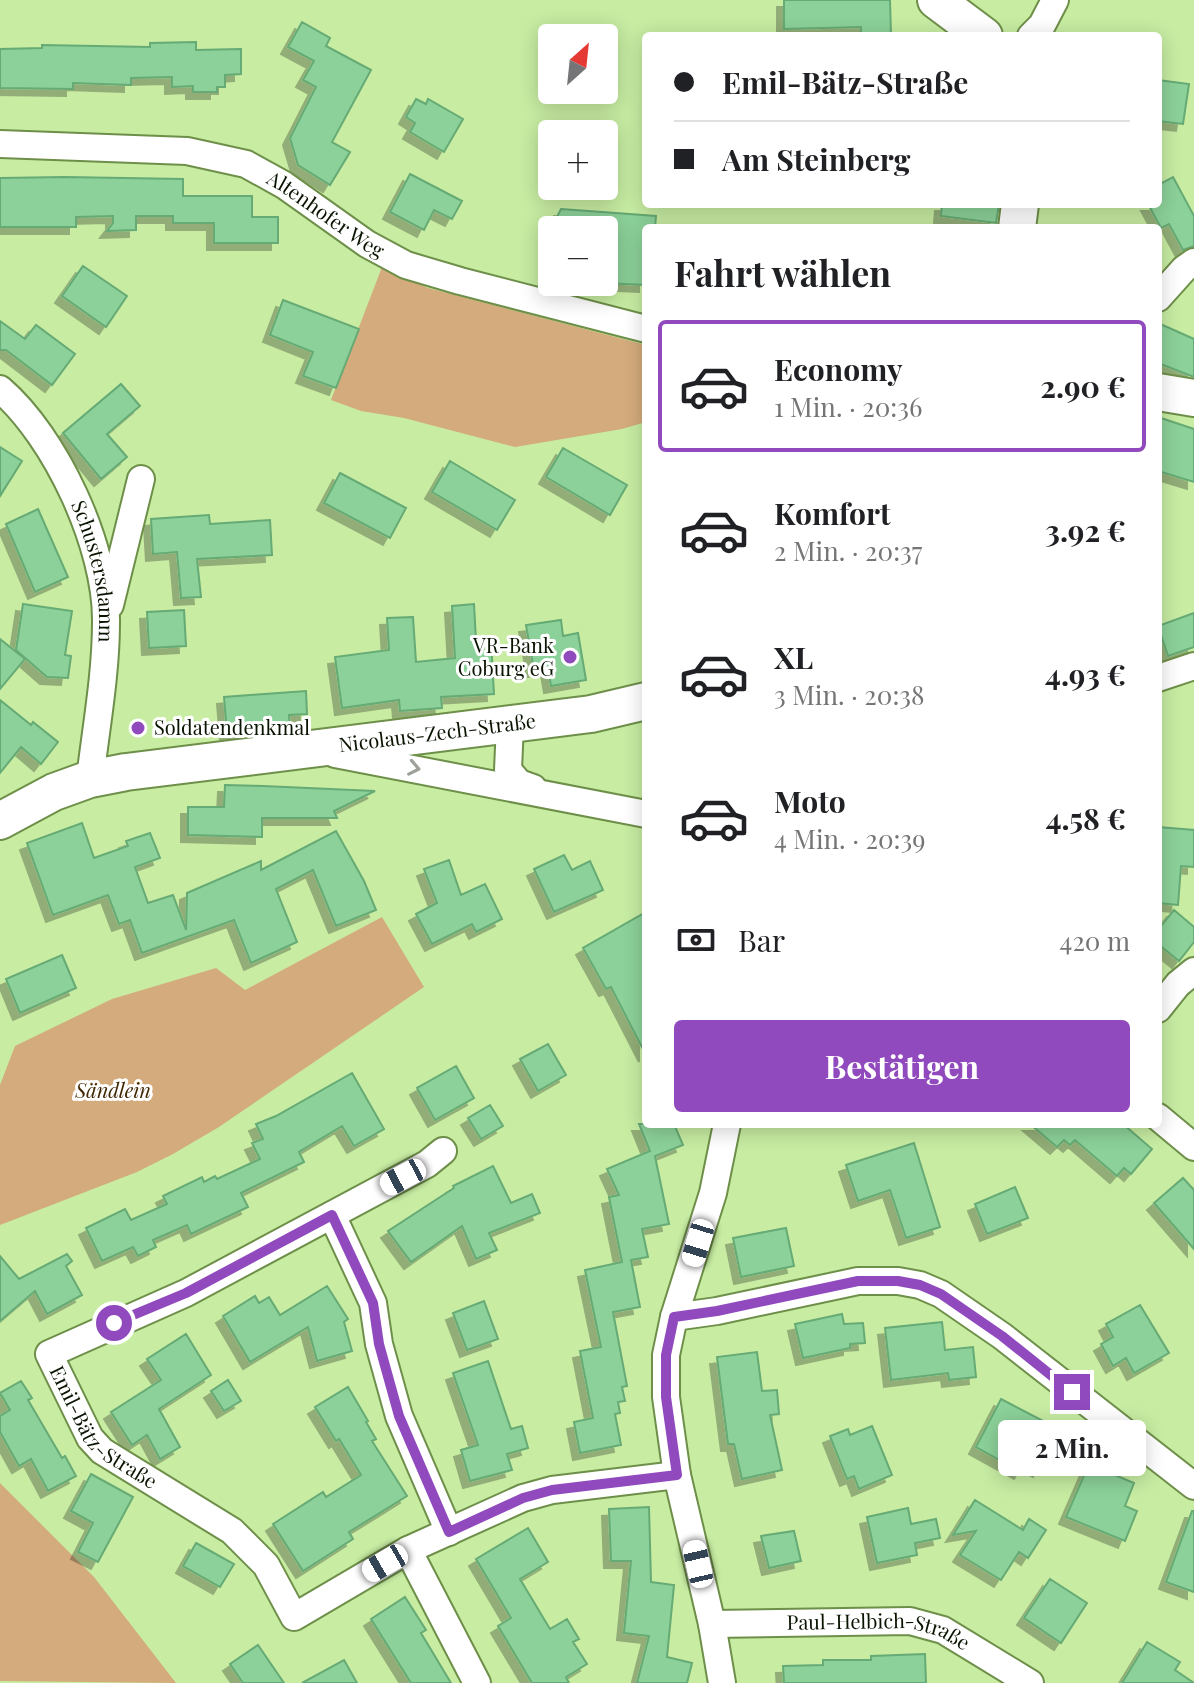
<!DOCTYPE html>
<html lang="de">
<meta charset="utf-8">
<style>
:root{--surface:#fff;--page:#f2f2f2;--text:#202124;--muted:#757577;--line:#e0e0e0;--accent:#904abe}
body{margin:0;font-family:"Playfair Display",serif;background:var(--page);color:var(--text);height:100vh;display:flex;flex-direction:column;font-size:30px;white-space:nowrap}
*{box-sizing:border-box;margin:0}
p{font-size:26px;color:var(--muted)}
.icon{flex:none;width:44px;height:44px;fill:none;stroke:currentColor;stroke-width:2;stroke-linecap:round;stroke-linejoin:round}
.map{position:relative;flex:1;overflow:hidden}
.side{position:absolute;left:642px;top:224px;width:520px;height:904px;display:flex;flex-direction:column;background:var(--surface);border-radius:8px;box-shadow:0 4px 20px #0003}
.side>*{flex:none}
.hud{position:absolute;left:642px;top:32px;width:520px;height:176px;border-radius:8px;box-shadow:0 4px 20px #0003;display:grid;align-content:center;height:176px;padding:0 32px;background:var(--surface)}
.needle{width:52px;rotate:27deg}
.tools{position:absolute;left:538px;top:24px;display:grid;gap:16px}
.tools a{display:grid;place-items:center;width:80px;height:80px;border-radius:8px;background:var(--surface);box-shadow:0 4px 20px #0003;font-size:40px}
.end{position:absolute;width:36px;height:36px;margin:-18px;border:10px solid #904abe;background:#fff;box-shadow:0 0 0 4px #fff}
.from{border-radius:50%}
.bubble{position:absolute;height:56px;border-radius:8px;background:var(--surface);box-shadow:0 4px 20px #0003;font-size:26px;font-weight:700;line-height:56px;text-align:center}
.car{position:absolute;width:24px;height:48px;margin:-24px -12px;border-radius:10px;box-shadow:0 0 6px 2px #0007;background:linear-gradient(#fff 24%,#345 0 40%,#fff 0 76%,#345 0 86%,#fff 0)}
.hud b{display:flex;align-items:center;gap:28px;height:76px;font-size:30px}
.hud b+b{border-top:2px solid var(--line)}
.hud i{width:20px;height:20px;background:var(--text)}
ul{padding:0;list-style:none}
li{display:flex;align-items:center;gap:24px;height:132px;margin:0 16px 12px;padding:0 16px;border:4px solid transparent;border-radius:8px}
li div{flex:1}
li b{display:block;font-size:30px}
li em{font-style:normal;font-weight:700}
li.active{border-color:var(--accent)}
li>.icon{width:72px;height:72px;stroke-width:1.5}
h2{padding:0 32px;font-size:36px;line-height:96px}
.pay{display:flex;align-items:center;gap:20px;height:88px;padding:0 32px;font-size:30px}
.pay p{margin-inline-start:auto}
.cta{display:flex;gap:16px;margin-top:auto;padding:16px 32px}
.cta a{flex:1;height:92px;border-radius:8px;background:var(--accent);color:#fff;font-size:32px;font-weight:700;line-height:92px;text-align:center}
.map>svg:first-child{display:block}
</style>
<div class="map">
<svg width="1194" height="1683" viewBox="0 0 1194 1683">
<defs>
<filter id="shadow"><feDropShadow dx="-7" dy="7" stdDeviation="0" flood-color="#0004"/></filter>
</defs>
<rect width="100%" height="100%" fill="#c7eca2"/>
<!-- green -->
<path fill="#d4ab7c" d="M382 267 428 288 646 345V422L622 429 515 447 404 418 361 411 331 400Z
M382 917 424 987 219 1127 173 1154 137 1172 0 1225V1085L15 1046 112 999 216 968 245 990Z
M0 1483 94 1577 176 1683 0 1681Z"/>
<!-- building -->
<path fill="#8cd199" stroke="#66aa74" stroke-width="2" filter="url(#shadow)" d="M784 0H890L891 36H861V27L784 29Z
M302 22 330 38 326 46 371 70 332 142 350 152 330 185 298 165 290 138 316 87 303 80 314 61 288 47Z
M196 42V50L241 49V74L225 75V87H217V92H193V86L172 87V77L131 78V85L73 83V89L0 88V49L42 48V45L150 47V43Z
M1158 80 1189 84 1183 124 1158 121Z
M416 99 426 104 428 99 463 119 444 152 410 132 415 123 406 117Z
M410 174 462 201 452 219 434 210 424 230 390 212Z
M65 177 183 179V196H252V217H278V243H214V223H173V216H136V230L107 231 113 223V216L76 217V227H0V178Z
M1173 177 1194 216V246L1183 250 1169 224 1161 228 1148 204H1158V185Z
M942 204H999L996 223 941 216Z
M561 209 656 216 655 228H646V285L604 283V230H550Z
M83 266 127 296 106 327 62 296Z
M283 300 359 329 336 388 303 376 313 352 270 335Z
M0 321 25 339 36 325 75 354 52 385 6 350H0Z
M1158 323 1194 339V377L1158 363Z
M121 384 140 406 107 434 127 457 101 479 63 433Z
M1158 417 1194 429V482L1158 471Z
M0 447 22 461 0 496Z
M563 448 627 485 610 515 546 477Z
M450 461 515 500 497 530 432 492Z
M340 473 406 508 390 538 324 503Z
M38 509 68 577 35 592 6 524Z
M209 515 210 524 270 520 272 555 197 559 201 597 181 598 177 552 153 554 151 519Z
M23 604 72 611 65 655 71 656 68 678 47 677 16 650Z
M474 604 476 641 491 640 494 694 441 697 442 708 400 711 399 700 342 708 335 657 389 650 387 618 413 617 416 662 455 658 452 606Z
M184 610 186 646 149 648 147 612Z
M1194 613V647L1168 656 1158 626Z
M561 620 563 636 578 633 586 680 551 686 548 668 534 670 526 625Z
M0 639 25 659 0 689Z
M306 691 307 714 289 715 290 729 227 733 224 697Z
M0 700 31 725 33 722 58 742 41 764 21 747 0 773Z
M225 785 263 786 375 791 334 811 337 818H262V837L188 835V807H224Z
M82 823 94 858 128 846 126 841 150 833 160 858 135 867 148 903 173 895 186 930 187 893 261 861V870L336 831 364 881 376 910 336 926 313 870 276 889 297 942 251 963 234 920 142 953 130 920 119 924 108 895 53 915 27 843Z
M1158 827 1194 830V867L1181 866 1178 905 1158 903Z
M564 855 572 870 590 861 603 890 554 912 534 869Z
M449 860 461 895 485 884 502 919 476 932 472 924 432 944 416 914 437 903 424 869Z
M1174 910 1194 927V942L1179 961 1158 944V930Z
M646 912V1055L611 987 606 989 583 948Z
M62 955 76 988 20 1013 6 979Z
M548 1044 566 1075 538 1091 520 1059Z
M456 1066 474 1098 435 1120 417 1088Z
M352 1073 384 1129 354 1146 342 1126 299 1152 304 1162 241 1193 248 1207 191 1234 187 1225 153 1240 156 1247 138 1256 133 1247 102 1261 86 1228 125 1209 131 1220 167 1204 163 1196 202 1177 204 1182 215 1176 217 1179 260 1159 252 1143 263 1139 256 1124 276 1116Z
M490 1105 503 1126 481 1139 468 1118Z
M639 1124H674L683 1145 655 1156 669 1224 642 1229 648 1257 631 1260 640 1307 613 1312 627 1386 622 1387 625 1401 618 1402 620 1413 615 1414 621 1445 580 1453 574 1422 593 1418 580 1351 601 1347 585 1270 622 1262 609 1197 619 1195 607 1169 650 1151Z
M1030 1124H1123L1152 1149 1131 1174 1124 1168 1117 1176 1075 1140 1070 1145 1064 1140 1057 1147Z
M914 1143 940 1227 906 1238 890 1190 858 1201 846 1165Z
M493 1166 511 1203 532 1194 540 1213 489 1233 497 1250 476 1259 462 1226 411 1262 388 1231 454 1188 453 1186Z
M1183 1178 1194 1190V1249L1154 1203Z
M1015 1187 1028 1218 987 1234 975 1204Z
M786 1228 794 1266 741 1277 733 1238Z
M67 1254 72 1261 66 1266 82 1295 47 1314 35 1291 0 1321V1256L19 1279Z
M327 1286 348 1319 344 1322 352 1351 317 1361 308 1327 250 1362 223 1316 255 1296 259 1303 269 1297 280 1315Z
M484 1301 498 1339 467 1350 453 1313Z
M1140 1305 1169 1353 1134 1373 1126 1358 1113 1366 1101 1344 1113 1337 1106 1324Z
M842 1314 844 1324 863 1323 865 1343 850 1344V1348L803 1358 795 1324Z
M942 1322 945 1350 973 1347 976 1377 949 1380 948 1373 891 1380 885 1328Z
M186 1334 211 1375 159 1409 180 1447 160 1459 147 1435 132 1445 111 1412 161 1380 147 1359Z
M757 1352 762 1391 777 1390 779 1414 770 1415 782 1470 742 1479 734 1444H728L717 1357Z
M488 1361 511 1429 522 1426 528 1448 507 1454 512 1470 470 1481 461 1450 478 1445 453 1373Z
M228 1380 241 1401 224 1411 211 1391Z
M21 1381 32 1398 28 1400 62 1458 65 1456 76 1476 48 1491 31 1459 19 1466 0 1432V1416L10 1410 0 1393Z
M348 1387 368 1421 366 1422 376 1439 372 1441 407 1496 349 1532 353 1539 303 1571 273 1524 323 1492 326 1497 361 1475 339 1439 336 1441 315 1407Z
M1001 1399 1047 1423 1042 1432 1056 1440 1040 1470 1026 1463 1021 1472 976 1447Z
M872 1426 892 1475 859 1489 854 1476 847 1479 830 1436 848 1429 850 1435Z
M1089 1464 1134 1483 1125 1506 1137 1511 1125 1541 1066 1517Z
M91 1474 133 1497 98 1562 78 1552 93 1523 71 1511Z
M975 1500 1023 1530 1029 1519 1046 1530 1028 1558 1019 1552 1001 1580 960 1555 976 1531 953 1535Z
M649 1507 651 1582 674 1585 667 1657 692 1663 687 1683H637L649 1636 624 1633 631 1561H611L609 1509Z
M908 1508 911 1524 936 1519 940 1538 915 1543 917 1555 877 1563 867 1517Z
M1192 1511H1194V1592L1166 1582Z
M528 1528 548 1562 520 1579 550 1629 567 1619 579 1639 573 1642 587 1664 566 1677 569 1683H532L498 1626 511 1618 476 1559Z
M794 1531 801 1561 769 1568 761 1536Z
M196 1543 234 1564 220 1587 183 1566Z
M1050 1579 1087 1603 1061 1643 1024 1618Z
M405 1597 426 1630 421 1633 451 1683H411L371 1619Z
M1147 1642 1180 1662 1175 1670 1194 1683H1122Z
M258 1645 284 1683H243L230 1664Z
M925 1654 926 1683H784L783 1666 823 1665V1660H871V1656Z
M344 1660 357 1683H302Z"/>
<g fill="none" stroke-linecap="round" stroke-linejoin="round">
<defs>
<g id="street">
<path d="M1031 36 1042 25 1055 0"/>
<path id="s1" d="M0 144 187 151 246 164 284 185 367 244 406 265 460 281 646 329"/>
<path d="M1158 298 1184 269 1194 262"/>
<path id="s2" d="M0 389C56 437 107 547 106 622 106 674 96 728 90 779"/>
<path d="M110 605 141 479"/>
<path d="M1158 678 1194 666"/>
<path d="M510 724 508 770 519 783 533 788"/>
<path d="M335 754 646 814"/>
<path d="M1158 1009 1178 984 1194 971"/>
<path d="M1158 1117 1194 1147"/>
<path id="s3" d="M443 1151 427 1164 186 1293 49 1354 90 1438 102 1451 232 1531 266 1565 294 1617 408 1550 523 1498 552 1490 677 1475"/>
<path d="M332 1215 373 1303 379 1344 399 1416 449 1532"/>
<path d="M674 1317 717 1311 858 1281H898L920 1285 941 1294 1002 1336 1194 1486"/>
<path d="M408 1550 477 1683"/>
<path id="s4" d="M712 1624 910 1621 943 1630 1030 1683"/>
<path d="M722 1683 712 1624 677 1475 666 1397V1355L674 1317 713 1193 727 1124"/>
</g>
<g id="secondary">
<path d="M936 0 984 36"/>
<path d="M1017 228 1020 204"/>
<path d="M1158 392 1194 398"/>
<path id="s5" d="M0 821 54 792 90 779 126 772 591 714 646 701"/>
</g>
</defs>
<!-- street casing -->
<use href="#street" stroke="#6e8f49" stroke-width="30"/>
<!-- secondary casing -->
<use href="#secondary" stroke="#6e8f49" stroke-width="40"/>
<!-- street -->
<use href="#street" stroke="#fff" stroke-width="26"/>
<!-- secondary -->
<use href="#secondary" stroke="#fff" stroke-width="36"/>
</g>
<!-- one-way arrows -->
<defs><path id="oneway-chevron" d="M-2-3.5L2.5 0L-2 3.5" fill="none" stroke-width="1.6" stroke-linecap="round" stroke-linejoin="round" transform="scale(2)"/></defs>
<use stroke="#9ca199" href="#oneway-chevron" transform="translate(414 768) rotate(11)"/>
<g fill="none" stroke-linecap="round" stroke-linejoin="round">
<!-- route -->
<path stroke="#904abe" stroke-width="10" d="M114 1323 186 1293 332 1215 373 1303 379 1344 399 1416 449 1532 523 1498 552 1490 677 1475 666 1397V1355L674 1317 717 1311 858 1281H898L920 1285 941 1294 1002 1336 1072 1392"/>
</g>
<!-- markers -->
<g fill="#904abe" stroke="#fff" stroke-width="3">
<circle cx="570" cy="657" r="8"/>
<circle cx="138" cy="728" r="8"/>
</g>
<g text-anchor="middle" stroke-width="6" stroke-linejoin="round" paint-order="stroke">
<!-- street labels -->
<g font-size="20" fill="#081300" stroke="#fff">
<text dy="7" stroke="none"><textPath href="#s1" startOffset="342">Altenhofer Weg</textPath></text>
<text dy="7" stroke="none"><textPath href="#s2" startOffset="210">Schustersdamm</textPath></text>
<text dy="7" stroke="none"><textPath href="#s5" startOffset="450">Nicolaus-Zech-Straße</textPath></text>
<text dy="7" stroke="none"><textPath href="#s3" startOffset="538">Emil-Bätz-Straße</textPath></text>
<text dy="7" stroke="none"><textPath href="#s4" startOffset="168">Paul-Helbich-Straße</textPath></text>
</g>
<!-- poi labels -->
<g font-size="20" fill="#081300" stroke="#fff" text-anchor="end">
<text x="554" y="653">VR-Bank<tspan x="554" dy="23">Coburg eG</tspan></text>
<text x="154" y="735" text-anchor="start">Soldatendenkmal</text>
</g>
<!-- park labels -->
<g font-size="20" font-style="italic" fill="#3f2500" stroke="#fff">
<text x="113" y="1098">Sändlein</text>
</g>
</g>
</svg>
<div class="tools">
<a><svg class="needle" viewBox="-14 -14 28 28"><path d="M0-13l5 13h-10z" fill="#e53935"/><path d="M0 13l5-13h-10z" fill="#757577"/></svg></a>
<a>+</a>
<a>−</a>
</div>
<i class="end from" style="left:114px;top:1323px"></i>
<i class="end" style="left:1072px;top:1392px"></i>
<div class="bubble" style="left:998px;top:1420px;width:148px">2 Min.</div>
<i class="car" style="left:403px;top:1177px;rotate:242deg"></i>
<i class="car" style="left:698px;top:1243px;rotate:197deg"></i>
<i class="car" style="left:385px;top:1563px;rotate:240deg"></i>
<i class="car" style="left:698px;top:1564px;rotate:347deg"></i>
<div class="hud">
<b><i class="from"></i>Emil-Bätz-Straße</b>
<b><i></i>Am Steinberg</b>
</div>
<section class="side">
<h2>Fahrt wählen</h2>
<ul>
<li class="active"><svg class="icon" aria-label="car" viewBox="0 0 24 24"><path d="M5 17H2v-5l4-1 3-4h7l3 4 3 1v5h-3M9 17h6M6 11h13"/><circle cx="7" cy="17" r="2"/><circle cx="17" cy="17" r="2"/></svg><div><b>Economy</b><p>1 Min. · 20:36</p></div><em>2.90 €</em></li>
<li><svg class="icon" aria-label="car" viewBox="0 0 24 24"><path d="M5 17H2v-5l4-1 3-4h7l3 4 3 1v5h-3M9 17h6M6 11h13"/><circle cx="7" cy="17" r="2"/><circle cx="17" cy="17" r="2"/></svg><div><b>Komfort</b><p>2 Min. · 20:37</p></div><em>3.92 €</em></li>
<li><svg class="icon" aria-label="car" viewBox="0 0 24 24"><path d="M5 17H2v-5l4-1 3-4h7l3 4 3 1v5h-3M9 17h6M6 11h13"/><circle cx="7" cy="17" r="2"/><circle cx="17" cy="17" r="2"/></svg><div><b>XL</b><p>3 Min. · 20:38</p></div><em>4.93 €</em></li>
<li><svg class="icon" aria-label="car" viewBox="0 0 24 24"><path d="M5 17H2v-5l4-1 3-4h7l3 4 3 1v5h-3M9 17h6M6 11h13"/><circle cx="7" cy="17" r="2"/><circle cx="17" cy="17" r="2"/></svg><div><b>Moto</b><p>4 Min. · 20:39</p></div><em>4.58 €</em></li>
</ul>
<div class="pay"><svg class="icon" aria-label="cash" viewBox="0 0 24 24"><path d="M3 7h18v10H3z"/><circle cx="12" cy="12" r="2"/></svg>Bar<p>420 m</p></div>
<div class="cta"><a>Bestätigen</a></div>
</section>
</div>
